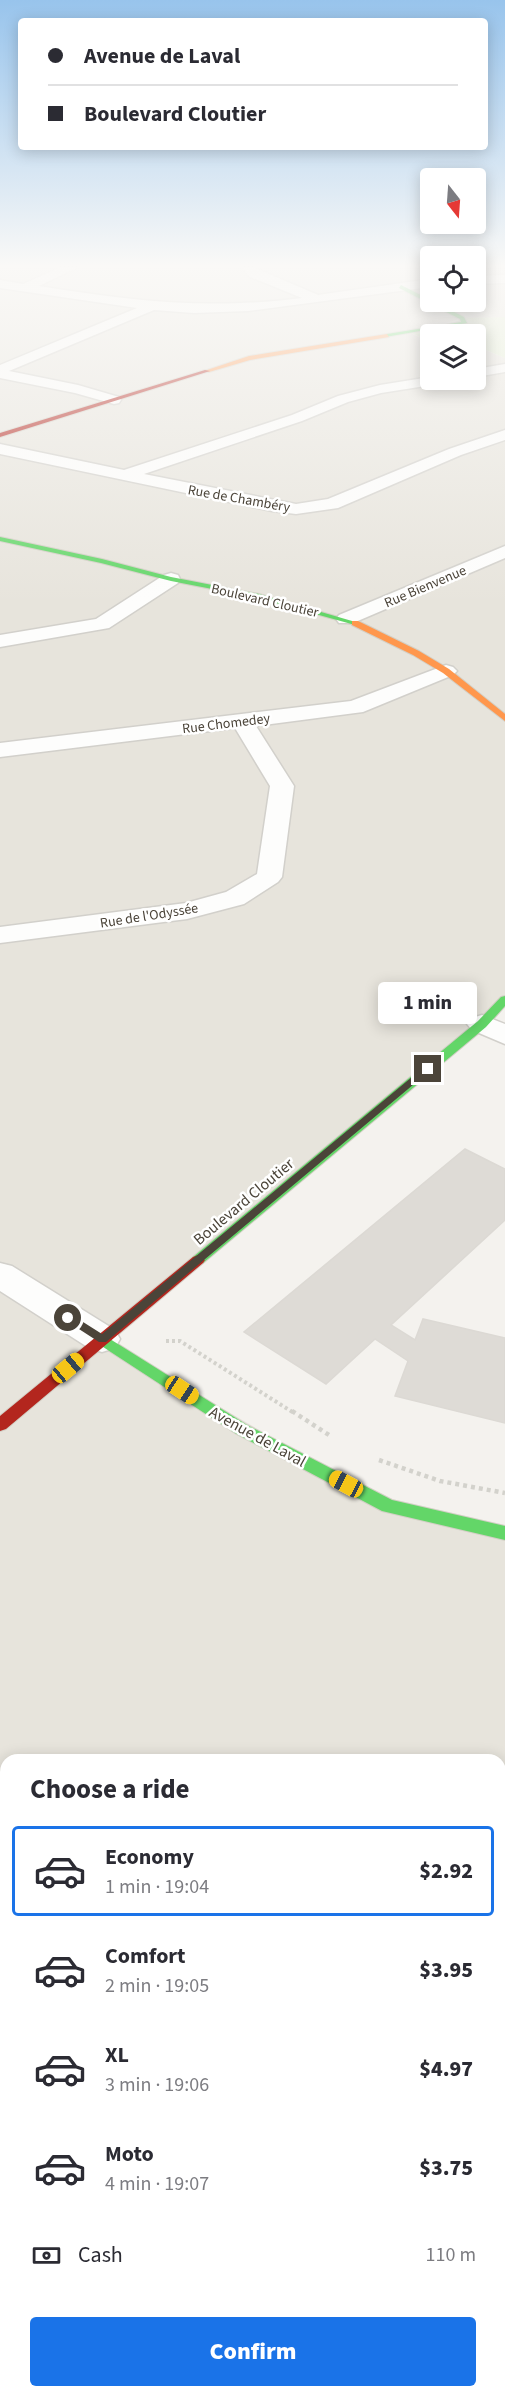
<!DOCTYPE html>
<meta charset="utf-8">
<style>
:root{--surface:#fff;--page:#f2f2f3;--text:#2b2b33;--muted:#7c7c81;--line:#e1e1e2;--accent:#1a73e8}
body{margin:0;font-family:"Source Sans 3",sans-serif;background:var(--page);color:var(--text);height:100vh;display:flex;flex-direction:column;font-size:22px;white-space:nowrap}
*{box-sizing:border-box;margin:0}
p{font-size:20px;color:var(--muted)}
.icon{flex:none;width:33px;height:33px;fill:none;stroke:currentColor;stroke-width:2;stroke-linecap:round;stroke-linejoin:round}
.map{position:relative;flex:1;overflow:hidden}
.drawer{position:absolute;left:0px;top:1754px;width:506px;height:644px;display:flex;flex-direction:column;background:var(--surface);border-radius:18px 18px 0 0;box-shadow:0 3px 15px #0003}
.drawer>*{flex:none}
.guide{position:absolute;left:18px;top:18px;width:470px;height:132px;border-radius:6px;box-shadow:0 3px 15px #0003;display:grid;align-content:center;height:132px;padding:0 30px;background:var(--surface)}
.needle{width:39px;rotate:163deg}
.tools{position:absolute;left:420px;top:168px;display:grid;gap:12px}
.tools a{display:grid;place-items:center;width:66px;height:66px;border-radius:6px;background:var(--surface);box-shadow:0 3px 15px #0003;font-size:30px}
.end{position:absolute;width:27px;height:27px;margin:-14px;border:8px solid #4b4439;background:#fff;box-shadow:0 0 0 3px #fff}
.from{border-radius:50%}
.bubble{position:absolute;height:42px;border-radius:6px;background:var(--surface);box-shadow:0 3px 15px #0003;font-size:20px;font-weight:800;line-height:42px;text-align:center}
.car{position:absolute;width:18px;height:36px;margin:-18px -9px;border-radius:8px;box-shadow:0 0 4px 2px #0007;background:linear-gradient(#f5c518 24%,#345 0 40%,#f5c518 0 76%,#345 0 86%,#f5c518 0)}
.guide b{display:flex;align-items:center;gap:21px;height:57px;font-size:22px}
.guide b+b{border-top:2px solid var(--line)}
.guide i{width:15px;height:15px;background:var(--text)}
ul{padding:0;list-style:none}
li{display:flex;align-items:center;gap:18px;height:90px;margin:0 12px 9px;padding:0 18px;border:3px solid transparent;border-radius:6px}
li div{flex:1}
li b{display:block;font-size:22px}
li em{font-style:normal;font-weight:800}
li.on{border-color:var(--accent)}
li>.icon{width:54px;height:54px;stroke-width:1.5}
h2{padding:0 30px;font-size:27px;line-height:72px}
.pay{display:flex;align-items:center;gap:15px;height:66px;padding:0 30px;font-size:22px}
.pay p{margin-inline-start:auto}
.action{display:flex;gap:12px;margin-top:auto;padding:12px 30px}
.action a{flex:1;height:69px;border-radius:6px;background:var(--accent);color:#fff;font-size:24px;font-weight:800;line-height:69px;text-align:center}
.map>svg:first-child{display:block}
</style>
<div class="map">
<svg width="505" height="2396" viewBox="0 0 505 2396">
<rect width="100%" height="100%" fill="#f4f2ee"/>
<!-- residential -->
<path fill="#e7e4dc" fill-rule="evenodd" d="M0 268H430V302H476V268H505V317L463 318 411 333 430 342V380H476V349L480 348 505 358V999L103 1339 388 1505 505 1533V2396H0ZM6 1760H500V2391H6Z"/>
<!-- green -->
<path fill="#e1eecf" d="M505 317V358L481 348 476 349V334H430V342L410 332 450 326 462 318Z"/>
<!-- building -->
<path fill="#dedbd6" stroke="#dcd9d4" stroke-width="1.5" d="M465 1149 505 1169V1220L391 1325 415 1340 423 1319 505 1338V1423L395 1396 408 1361 375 1339 326 1384 244 1332Z"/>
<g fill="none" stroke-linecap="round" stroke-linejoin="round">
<defs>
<path id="street" d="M59 268H76L39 286C132 301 207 310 302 298L250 277 242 268H255L318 295 430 279V287L248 311 194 313 154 310 9 371 78 385 119 397 121 400 119 403 114 404 75 393 0 378V365L137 308 0 288V280L23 284Z
M505 275V283L476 284V276Z
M505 364V372L476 377V369Z
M430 377V380H445L438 384 381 393 348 402 302 421 144 474 296 504 328 499 449 449 505 430V440L461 455 338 508 296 514 272 511 0 454V444L124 470 292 415 338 396 380 385Z
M505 546V558L353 623H339L336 619 339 615Z
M171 573 178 575 180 579 178 583 109 628 0 647V635L96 619 164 575Z
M446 665 453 667 457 671 453 675 363 712 256 726 294 786 282 877 278 882 244 904 187 919 0 943V927L186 903 226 892 257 874 270 786 235 728 0 757V743L351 701Z
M482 1015 505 1024V1044L472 1030 467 1024 472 1018Z
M0 1263 12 1266 115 1330 120 1339 115 1348 102 1352 89 1348 0 1291Z
M6 2015V2070L0 2072V2017Z
M500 2030 505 2031V2083L500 2082Z"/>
<path id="fast" d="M401 285 464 317 467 323 385 337 387 334 461 322 460 319 399 288Z
M0 537 102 559 171 577 259 594 359 623 355 625 258 598 171 581 101 563 0 541Z
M505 996V1006L486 1027 203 1263H193L191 1260 193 1257 478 1021 501 997Z
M102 1334 247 1425 392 1500 505 1526V1540L382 1511 235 1433 97 1343 95 1339 97 1335Z"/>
<path id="slow" d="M387 334 389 337 250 360 209 372 204 371 249 356Z
M352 621H358L419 651 449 669 505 714V721L443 673 413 655 352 625Z"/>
<path id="jam" d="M205 370 210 371 0 437V433Z
M198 1255 205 1260 203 1263 6 1429 0 1431V1416L193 1257Z"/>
</defs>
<!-- street casing -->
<use href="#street" stroke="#d2d0cb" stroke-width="3"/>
<!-- fast casing -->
<use href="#fast" stroke="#d3cfc5" stroke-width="2"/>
<!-- slow casing -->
<use href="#slow" stroke="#d3cfc5" stroke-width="2"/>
<!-- jam casing -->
<use href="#jam" stroke="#d3cfc5" stroke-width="2"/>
<!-- path-far1 -->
<path stroke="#d3d2cc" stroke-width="4" stroke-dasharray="3 3" stroke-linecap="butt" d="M166 1341H180L294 1413"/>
<!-- path -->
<path stroke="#d3d2cc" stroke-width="4.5" stroke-dasharray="4 4" stroke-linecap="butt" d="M292 1411 329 1435
M379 1460 440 1481 505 1493"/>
<!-- street -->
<use href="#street" fill="#fdfdfc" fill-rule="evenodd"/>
<!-- fast -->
<use href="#fast" fill="#63d668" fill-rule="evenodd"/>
<!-- slow -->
<use href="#slow" fill="#ff974d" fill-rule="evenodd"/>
<!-- jam -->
<use href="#jam" fill="#b3261e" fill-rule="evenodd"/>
</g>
<!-- sky -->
<linearGradient id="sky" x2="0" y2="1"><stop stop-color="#98c4ec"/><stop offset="0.44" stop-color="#faf9f7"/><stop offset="1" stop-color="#faf9f7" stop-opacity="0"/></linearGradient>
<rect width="505" height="604" fill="url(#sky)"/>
<!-- route -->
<path fill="#4b4439" d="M424 1067 432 1069 106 1342H99L65 1320V1315H72L102 1334Z"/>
<g text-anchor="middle" stroke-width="5" stroke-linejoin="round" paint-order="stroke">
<!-- far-street labels -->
<g font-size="14" fill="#4b4439" stroke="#fff">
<text transform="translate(239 498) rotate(10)" y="5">Rue de Chambéry</text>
<text transform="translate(425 586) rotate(-23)" y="5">Rue Bienvenue</text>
<text transform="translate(265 600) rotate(13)" y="5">Boulevard Cloutier</text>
<text transform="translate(226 723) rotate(-7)" y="5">Rue Chomedey</text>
<text transform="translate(149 915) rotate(-9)" y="5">Rue de l'Odyssée</text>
</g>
<!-- street labels -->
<g font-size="16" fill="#4b4439" stroke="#fff">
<text transform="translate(243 1201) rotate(-40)" y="6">Boulevard Cloutier</text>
<text transform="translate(258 1436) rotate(29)" y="6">Avenue de Laval</text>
</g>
</g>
</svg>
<div class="tools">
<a><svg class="needle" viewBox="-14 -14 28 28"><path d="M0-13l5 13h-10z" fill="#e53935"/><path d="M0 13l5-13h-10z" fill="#7c7c81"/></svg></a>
<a><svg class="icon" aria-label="locate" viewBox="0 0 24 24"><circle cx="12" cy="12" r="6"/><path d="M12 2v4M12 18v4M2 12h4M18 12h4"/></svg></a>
<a><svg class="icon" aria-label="layers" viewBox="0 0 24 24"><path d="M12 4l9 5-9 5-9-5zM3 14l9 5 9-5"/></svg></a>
</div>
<i class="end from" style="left:68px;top:1318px"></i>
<i class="end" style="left:428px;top:1069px"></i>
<div class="bubble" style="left:378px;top:982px;width:99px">1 min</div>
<i class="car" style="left:68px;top:1368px;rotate:50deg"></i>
<i class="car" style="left:182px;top:1390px;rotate:123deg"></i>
<i class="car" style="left:346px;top:1484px;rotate:298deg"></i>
<div class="guide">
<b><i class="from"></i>Avenue de Laval</b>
<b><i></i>Boulevard Cloutier</b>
</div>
<section class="drawer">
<h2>Choose a ride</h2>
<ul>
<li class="on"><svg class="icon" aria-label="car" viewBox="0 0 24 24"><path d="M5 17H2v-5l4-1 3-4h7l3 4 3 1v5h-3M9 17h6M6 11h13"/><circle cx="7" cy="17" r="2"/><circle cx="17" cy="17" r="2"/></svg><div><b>Economy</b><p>1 min · 19:04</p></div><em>$2.92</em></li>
<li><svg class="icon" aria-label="car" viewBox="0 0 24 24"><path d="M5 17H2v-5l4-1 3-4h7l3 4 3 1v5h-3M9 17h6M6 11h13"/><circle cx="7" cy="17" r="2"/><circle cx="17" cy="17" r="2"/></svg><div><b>Comfort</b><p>2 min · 19:05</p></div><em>$3.95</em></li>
<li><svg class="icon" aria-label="car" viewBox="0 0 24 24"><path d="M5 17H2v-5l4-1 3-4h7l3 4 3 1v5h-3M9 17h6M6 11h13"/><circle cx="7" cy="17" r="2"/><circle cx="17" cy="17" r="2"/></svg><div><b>XL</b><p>3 min · 19:06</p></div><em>$4.97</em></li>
<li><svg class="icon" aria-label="car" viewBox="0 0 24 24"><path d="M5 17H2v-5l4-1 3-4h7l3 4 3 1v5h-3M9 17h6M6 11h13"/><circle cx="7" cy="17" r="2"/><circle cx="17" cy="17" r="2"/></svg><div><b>Moto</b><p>4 min · 19:07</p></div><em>$3.75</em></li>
</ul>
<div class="pay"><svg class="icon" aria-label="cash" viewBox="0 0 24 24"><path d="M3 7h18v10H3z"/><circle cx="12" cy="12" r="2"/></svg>Cash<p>110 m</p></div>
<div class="action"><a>Confirm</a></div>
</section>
</div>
